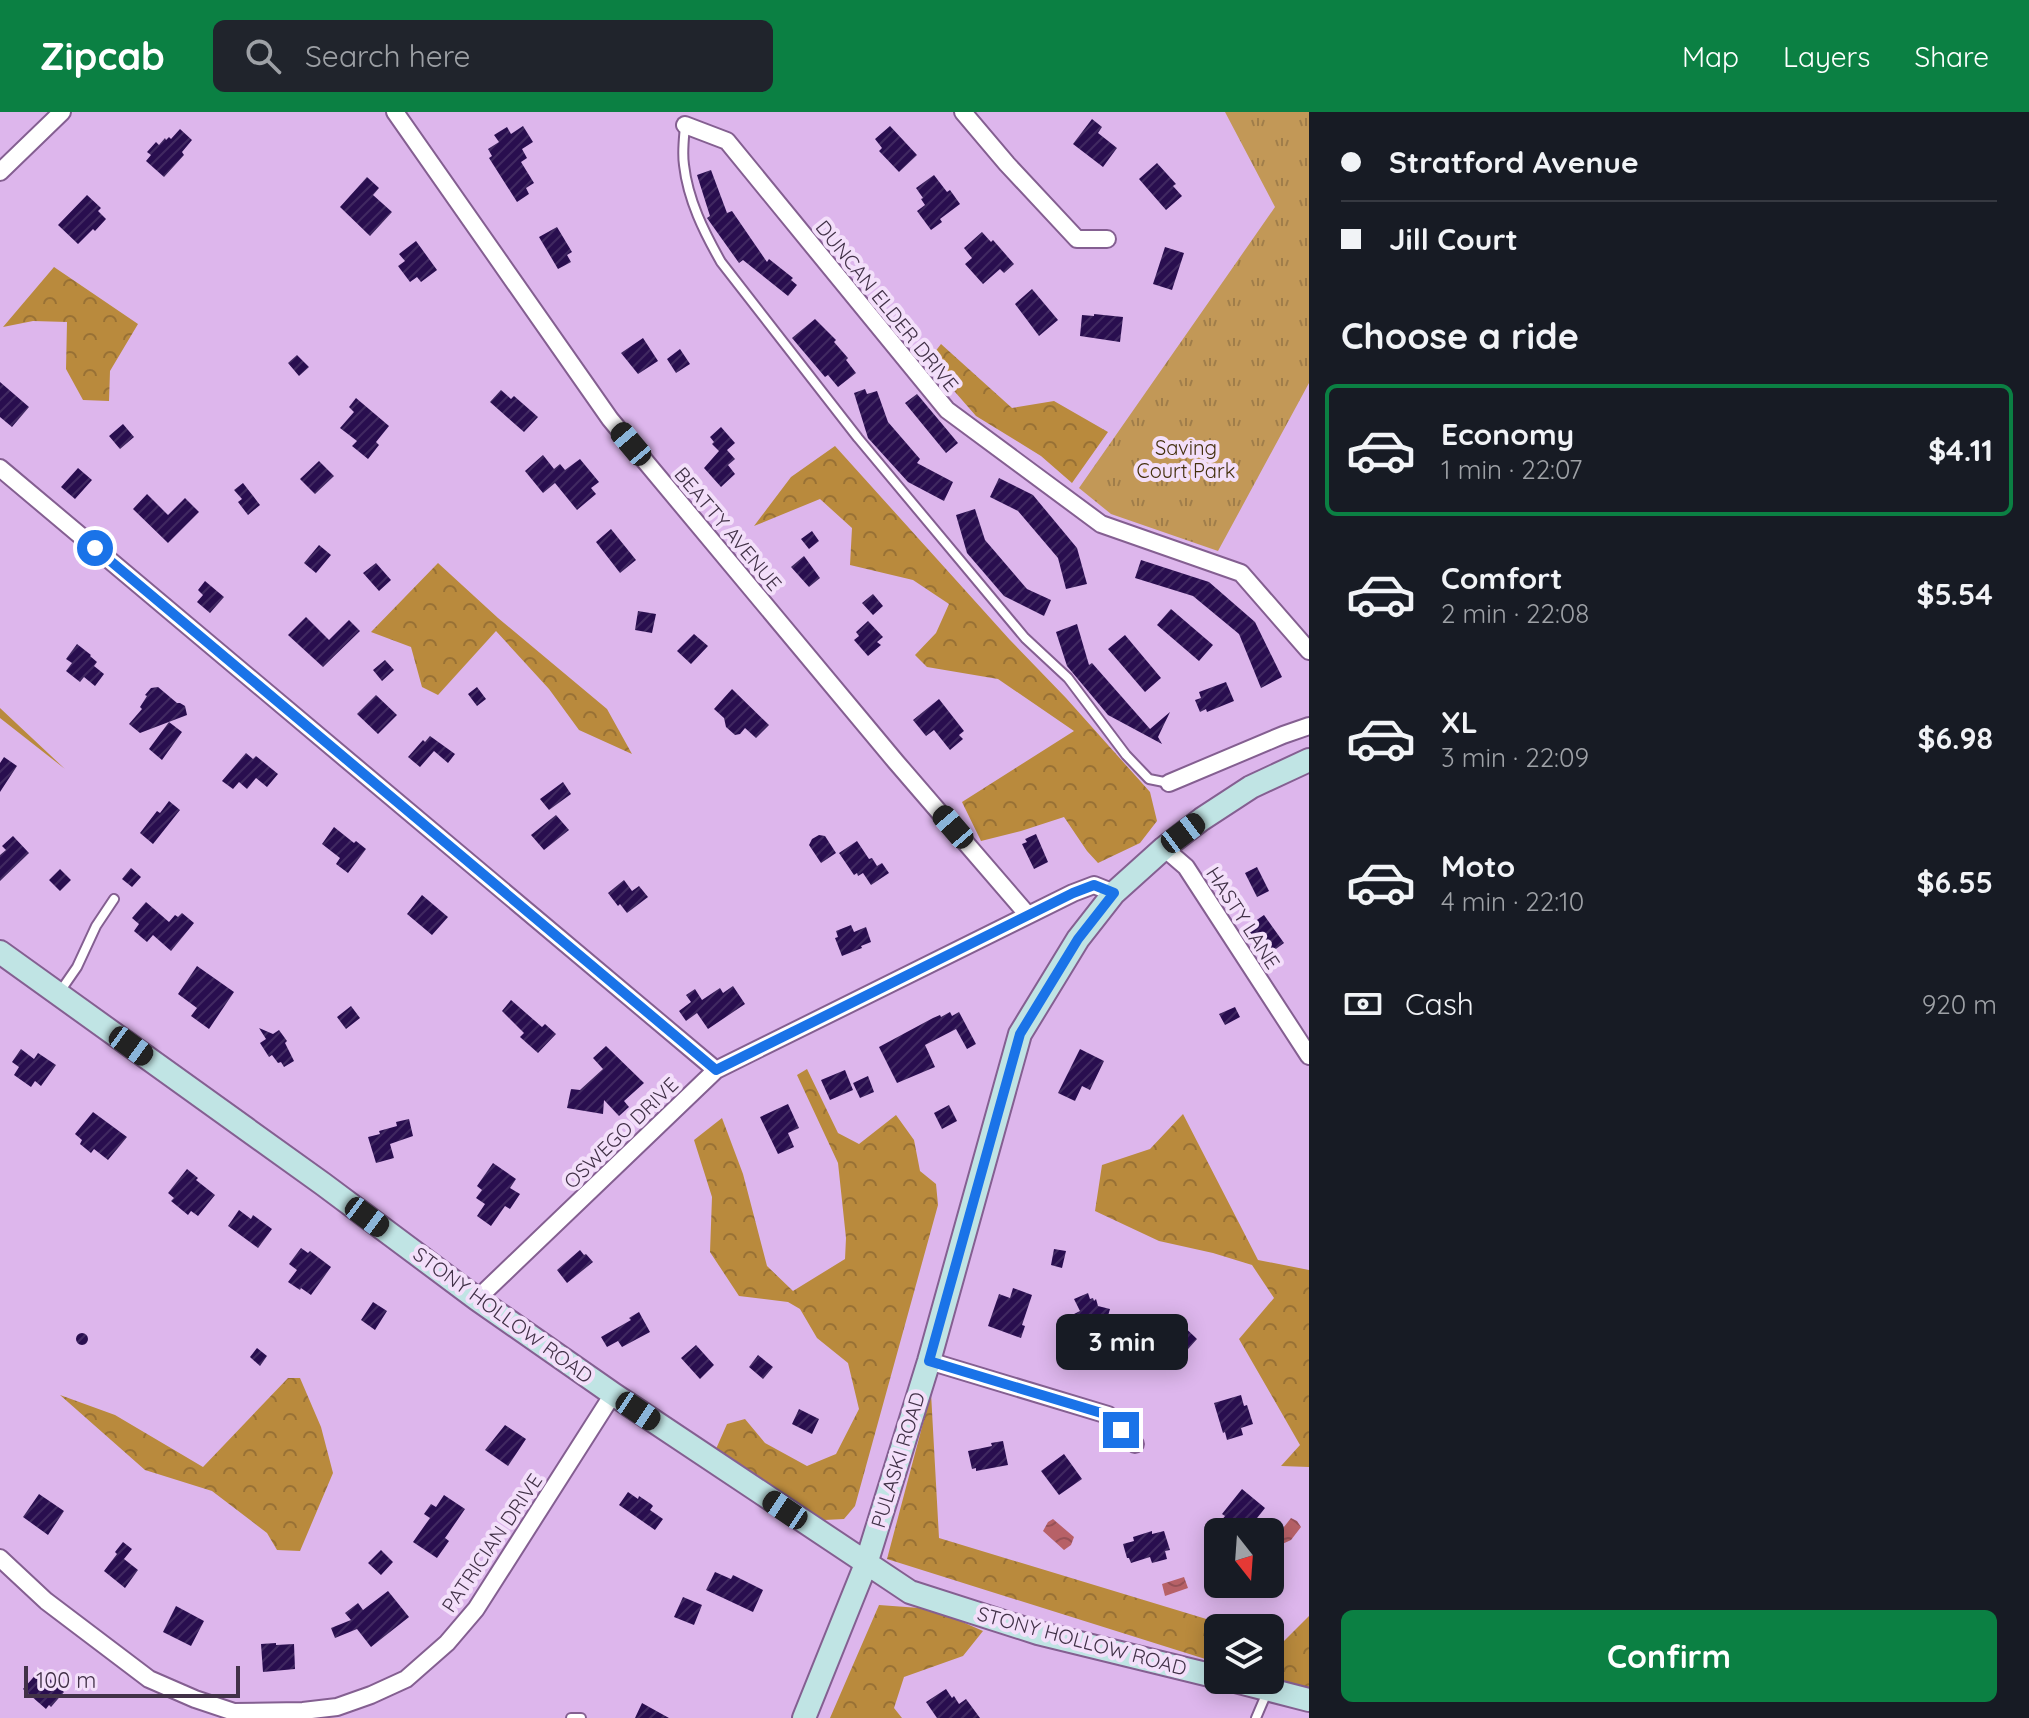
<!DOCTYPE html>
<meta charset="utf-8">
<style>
:root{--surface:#171b24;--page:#20242c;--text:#f1f3f6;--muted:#9ea1a6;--line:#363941;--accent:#0b8043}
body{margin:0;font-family:Quicksand,sans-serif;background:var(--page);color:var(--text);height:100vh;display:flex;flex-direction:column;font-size:30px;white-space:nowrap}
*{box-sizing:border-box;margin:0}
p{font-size:26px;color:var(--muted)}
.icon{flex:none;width:44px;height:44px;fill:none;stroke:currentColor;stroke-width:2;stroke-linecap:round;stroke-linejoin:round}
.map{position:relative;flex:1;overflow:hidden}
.sheet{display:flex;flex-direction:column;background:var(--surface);width:720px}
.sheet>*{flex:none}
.hud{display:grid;align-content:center;height:176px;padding:0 32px;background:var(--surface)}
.needle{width:52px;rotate:163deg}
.controls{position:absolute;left:1204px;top:1406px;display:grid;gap:16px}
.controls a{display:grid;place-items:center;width:80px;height:80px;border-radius:12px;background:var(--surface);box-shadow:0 4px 20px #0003;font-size:40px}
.scale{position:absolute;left:24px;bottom:20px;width:216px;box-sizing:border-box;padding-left:8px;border:4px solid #413147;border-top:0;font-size:22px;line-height:28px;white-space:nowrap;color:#413147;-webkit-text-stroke:6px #f3dffa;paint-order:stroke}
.end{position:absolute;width:36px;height:36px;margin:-18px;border:10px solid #1a73e8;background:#fff;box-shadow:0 0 0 4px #fff}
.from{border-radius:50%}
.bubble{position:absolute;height:56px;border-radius:12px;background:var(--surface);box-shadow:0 4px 20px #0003;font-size:26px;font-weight:700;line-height:56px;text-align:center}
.car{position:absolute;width:24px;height:48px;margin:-24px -12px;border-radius:10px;box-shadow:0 0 6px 2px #0007;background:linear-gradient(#222 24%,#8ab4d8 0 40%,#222 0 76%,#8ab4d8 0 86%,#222 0)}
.hud b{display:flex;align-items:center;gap:28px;height:76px;font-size:30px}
.hud b+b{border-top:2px solid var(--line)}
.hud i{width:20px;height:20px;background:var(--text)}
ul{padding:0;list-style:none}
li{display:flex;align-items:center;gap:24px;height:132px;margin:0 16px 12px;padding:0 16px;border:4px solid transparent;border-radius:12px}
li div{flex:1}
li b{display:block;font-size:30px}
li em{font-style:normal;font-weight:700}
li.active{border-color:var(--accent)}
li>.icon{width:72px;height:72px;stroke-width:1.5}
h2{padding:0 32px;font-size:36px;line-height:96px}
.pay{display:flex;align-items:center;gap:20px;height:88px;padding:0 32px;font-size:30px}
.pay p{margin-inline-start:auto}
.button{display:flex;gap:16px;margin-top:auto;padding:16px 32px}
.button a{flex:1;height:92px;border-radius:12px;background:var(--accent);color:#fff;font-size:32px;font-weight:700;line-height:92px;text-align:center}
header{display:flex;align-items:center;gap:48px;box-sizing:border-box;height:112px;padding:0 40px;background:var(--accent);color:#fff}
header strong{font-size:38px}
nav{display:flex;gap:44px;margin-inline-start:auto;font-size:28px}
.search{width:560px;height:72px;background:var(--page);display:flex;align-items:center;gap:20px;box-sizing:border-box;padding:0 28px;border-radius:12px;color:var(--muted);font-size:30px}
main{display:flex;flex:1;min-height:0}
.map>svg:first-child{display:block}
</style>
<header>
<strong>Zipcab</strong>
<div class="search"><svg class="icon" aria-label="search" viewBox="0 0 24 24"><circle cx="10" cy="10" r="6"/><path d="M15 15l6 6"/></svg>Search here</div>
<nav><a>Map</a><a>Layers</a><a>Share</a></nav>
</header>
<main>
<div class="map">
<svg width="1309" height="1606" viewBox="0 0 1309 1606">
<defs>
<pattern id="forest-crowns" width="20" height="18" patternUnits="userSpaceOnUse" patternTransform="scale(2)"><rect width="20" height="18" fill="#b98a3d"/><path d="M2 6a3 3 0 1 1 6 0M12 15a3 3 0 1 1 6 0" fill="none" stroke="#987135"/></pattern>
<pattern id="park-tufts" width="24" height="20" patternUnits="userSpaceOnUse" patternTransform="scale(2)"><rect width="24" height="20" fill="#c29857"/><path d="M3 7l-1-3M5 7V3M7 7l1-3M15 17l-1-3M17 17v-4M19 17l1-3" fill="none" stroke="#9f7d4a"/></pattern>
<pattern id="water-waves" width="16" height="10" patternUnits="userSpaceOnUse" patternTransform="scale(2)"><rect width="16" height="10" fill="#b76167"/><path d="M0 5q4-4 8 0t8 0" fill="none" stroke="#965157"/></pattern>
<pattern id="building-hatch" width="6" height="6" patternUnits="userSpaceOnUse" patternTransform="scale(2)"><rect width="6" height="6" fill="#290e4f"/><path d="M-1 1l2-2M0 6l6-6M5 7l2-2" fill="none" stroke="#412961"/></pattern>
</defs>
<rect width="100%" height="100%" fill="#ddb6ec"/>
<!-- forest -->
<path fill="url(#forest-crowns)" d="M54 155 138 212 110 259 109 289 83 288 66 257 67 210 33 209 3 215Z
M941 232 1012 296 1054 289 1108 320 1072 371 1041 344 976 304 928 249Z
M835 334 1010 528 1066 586 1150 680 1157 709 1140 731 1098 751 1087 739 1064 705 1021 719 981 729 962 690 1074 619 998 567 927 555 915 543 936 521 949 492 913 468 850 453 852 416 820 387 754 414 791 365Z
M438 451 498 506 607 597 632 642 579 618 549 577 496 519 438 583 422 575 411 535 371 520Z
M0 596 65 657 0 606Z
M807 957 838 1021 859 1032 896 1003 914 1028 920 1059 936 1072 938 1093 855 1394 844 1407 824 1408 716 1337 727 1312 745 1307 765 1331 807 1354 836 1342 859 1297 848 1251 817 1226 800 1197 788 1190 739 1184 710 1140 712 1085 694 1028 722 1006 743 1062 767 1154 793 1179 845 1147 846 1126 838 1051 797 963Z
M1183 1002 1258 1148 1309 1158V1355L1281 1354 1300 1333 1239 1227 1274 1186 1252 1153 1213 1141 1159 1129 1095 1099 1102 1053 1150 1037Z
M288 1266H300L321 1315 333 1361 300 1439 277 1438 267 1421 212 1379 145 1358 60 1283 115 1303 203 1355Z
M931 1281 939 1426 1236 1516H1218V1551L887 1447Z
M879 1493 933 1497 983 1519 963 1544 904 1565 894 1596 902 1606H830Z
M1309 1504V1579L1270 1567V1526L1283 1530Z"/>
<!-- park -->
<path fill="url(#park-tufts)" d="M1225 0H1309V271L1218 439 1111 402 1079 376 1275 95Z"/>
<!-- water -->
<path fill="url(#water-waves)" d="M1291 1406 1297 1409 1301 1415 1291 1428 1278 1434 1274 1430 1276 1428 1274 1424 1280 1420Z
M1053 1407 1074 1425 1071 1433 1064 1438 1043 1419 1048 1410Z
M1184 1465 1188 1476 1165 1484 1162 1472Z"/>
<!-- building -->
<path fill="url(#building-hatch)" d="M1092 7 1102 15 1098 21 1117 36 1103 55 1073 32Z
M523 14 533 30 522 37 527 46 521 50 534 71 526 76 529 82 517 90 489 46 492 44 488 37 499 30 494 23 507 15 511 22Z
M890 14 917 43 899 60 879 39 882 36 875 27Z
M180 17 192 28 182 40 184 43 164 65 146 49 151 43 147 40 156 30 159 33 165 26 166 28 169 25 171 27Z
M1157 51 1176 72 1173 74 1182 84 1166 98 1139 67Z
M711 58 727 101 732 99 767 150 769 147 793 166 791 168 797 173 788 184 743 148 739 151 707 106 710 104 697 63Z
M934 63 947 80 950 78 960 92 940 107 942 110 931 118 917 99 925 93 921 87 923 86 916 76Z
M367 65 379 76 373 83 392 100 370 124 340 95Z
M87 83 101 96 98 99 106 107 95 119 93 117 78 132 58 113Z
M557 115 572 140 567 143 571 150 558 157 539 125Z
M982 120 991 130 993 128 1014 152 1004 161 1000 157 983 172 965 152 972 146 964 136Z
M416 129 437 158 421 170 417 165 410 170 398 154 405 149 399 142Z
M1165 135 1184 141 1172 178 1153 172Z
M1032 177 1058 208 1039 224 1015 192Z
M1094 202 1123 205 1120 230 1080 224 1082 203 1094 204Z
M815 207 836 228 834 230 848 246 846 248 856 261 838 275 828 263 825 265 792 226Z
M643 226 658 249 638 262 621 241Z
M680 237 690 252 676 261 667 247Z
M297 243 309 255 299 264 288 251Z
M0 270 29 295 12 315 0 305Z
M865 277 867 282 877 279 888 310 920 347 917 351 953 370 944 389 908 370 868 326 854 281Z
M501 278 511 287 514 284 538 305 524 320 490 290Z
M917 282 958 331 946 341 905 291Z
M356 286 389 314 376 330 379 333 368 347 352 334 357 329 340 316 354 300 349 295Z
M123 312 134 325 120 337 109 324Z
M721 315 735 331 727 338 735 347 728 353 735 362 721 375 704 356 719 339 712 332 714 330 710 325Z
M543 343 554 357 560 352 565 358 580 347 599 370 591 376 596 382 577 398 555 371 543 381 525 359Z
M319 349 334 364 315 382 300 367Z
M78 356 92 368 75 387 61 375Z
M999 366 1033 383 1077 436 1087 472 1066 477 1058 446 1018 399 990 385Z
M243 371 260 393 248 403 238 390 242 387 234 378Z
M147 382 168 403 185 386 199 400 168 431 133 397Z
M975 397 985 428 1027 477 1051 488 1044 504 1004 484 967 441 956 403Z
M611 417 636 448 620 461 596 430Z
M812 419 819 429 809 437 801 427Z
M319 433 331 443 316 461 304 451Z
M804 444 820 466 809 475 791 455Z
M1141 448 1209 470 1255 510 1282 565 1261 576 1239 522 1193 484 1135 466Z
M376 451 391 468 379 479 363 461Z
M205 469 224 485 210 501 197 490 203 483 198 478Z
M873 482 883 494 873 503 862 491Z
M1171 497 1213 533 1199 549 1157 513Z
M638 499 656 502 652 521 635 518Z
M306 505 329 528 349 508 360 519 323 555 288 523Z
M868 509 883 525 877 530 881 533 868 544 854 528 859 524 856 520Z
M1077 512 1089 553 1092 551 1150 617 1170 600 1158 625 1162 632 1108 603 1067 554 1056 520Z
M694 522 708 534 691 552 677 539Z
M1125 523 1161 566 1145 580 1108 537Z
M77 532 91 543 90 544 97 550 94 554 104 562 95 574 84 565 80 570 66 559 72 551 66 547Z
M385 548 394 558 382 569 373 558Z
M1226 570 1234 589 1207 600 1206 597 1200 600 1195 588 1201 586 1199 580Z
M158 575 177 591H180L185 594 187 603 140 621 129 612 142 597 140 595 147 584 145 583 151 576Z
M477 575 486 587 477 594 468 582Z
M732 577 769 613 756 626 745 616 740 622 735 623 726 615 724 606 714 597Z
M376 583 397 603 378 622 357 602Z
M939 587 964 619 959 623 963 627 950 638 934 618 926 624 913 608Z
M169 610 182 620 162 648 149 637Z
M430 624 455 642 448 651 434 639 420 655 408 645 423 628 425 630Z
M246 641 253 647 256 644 278 662 267 675 256 666 247 677 239 670 233 677 222 669Z
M4 645 17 654 0 680V651Z
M563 670 571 682 549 698 540 687Z
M169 689 180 698 153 732 140 721 157 699 160 701Z
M556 703 569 718 544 738 531 723Z
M334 715 354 731 356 729 366 737 348 761 336 752 340 746 322 732Z
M1036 722 1048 750 1034 757 1022 732 1027 730 1025 727Z
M819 723 825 724 836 741 821 751 809 733 812 727Z
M13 724 29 741 0 769V743L6 738 2 734Z
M857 729 869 747 872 746 877 754 882 751 889 761 871 773 863 761 858 764 857 761 854 763 839 741Z
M1257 755 1269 779 1257 785 1245 761Z
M131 756 141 765 132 775 122 767Z
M60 757 71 768 60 779 49 768Z
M624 768 632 779 639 774 648 785 627 801 620 792 618 794 608 781Z
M422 783 448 805 432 823 407 802Z
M146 790 169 810 175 803 178 805 182 801 194 811 171 839 153 823 147 830 134 819 139 812 132 806Z
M1264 803 1284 831 1265 845 1245 816Z
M851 813 854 820 866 815 871 830 861 834 862 836 842 844 835 826 838 825 836 819Z
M197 854 234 880 209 917 191 904 197 896 178 882Z
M733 874 745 892 708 917 697 901 686 909 679 899 691 890 686 883 695 877 702 888 720 876 723 881Z
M511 888 542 915 545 912 556 922 538 941 520 925 524 921 502 899Z
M351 894 360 906 346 917 337 905Z
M1235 895 1240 905 1225 913 1219 902Z
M950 900 952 904 959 900 976 932 967 937 956 917 925 933 935 955 897 971 879 935 933 906 940 903 941 905Z
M259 916 273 922 279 918 287 929 285 931 294 949 284 955 281 950 278 951 272 943 269 945 260 931 266 927Z
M606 934 644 971 624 989 629 995 619 1004 604 988 603 1002 567 996 571 977 580 978 603 957 593 946Z
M21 937 34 947 38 941 56 953 41 974 35 969 31 975 14 963 19 955 12 950Z
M1080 937 1104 949 1090 978 1082 974 1075 989 1058 981Z
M845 958 853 978 830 988 821 968Z
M868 964 874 980 860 986 853 971Z
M788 992 799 1016 788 1021 794 1035 778 1042 760 1005Z
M949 993 957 1009 942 1017 934 1001Z
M93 1000 127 1025 108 1048 94 1037 91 1041 80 1032 82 1028 75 1022Z
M409 1007 413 1024 390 1032 394 1046 376 1051 368 1025 380 1022 379 1019 397 1014 396 1010Z
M493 1051 516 1067 510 1076 520 1082 510 1097 505 1094 491 1114 477 1104 485 1092 476 1086 482 1078 477 1074Z
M187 1057 198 1066 196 1068 215 1083 198 1104 191 1099 188 1103 171 1089 174 1086 168 1081Z
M239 1098 251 1107 253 1103 272 1117 258 1136 228 1114Z
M301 1136 308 1141 310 1139 331 1155 311 1183 301 1176 300 1178 288 1170 297 1158 289 1152Z
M1054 1137 1066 1139 1062 1156 1051 1153Z
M580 1138 584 1143 586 1142 593 1150 567 1171 557 1158Z
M1013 1176 1032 1183 1022 1213 1025 1214 1021 1226 988 1214 999 1182 1010 1186Z
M1088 1181 1090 1187 1093 1186 1094 1189 1096 1187 1098 1194 1110 1197 1096 1245 1064 1236 1071 1214 1069 1209 1070 1204 1080 1199 1074 1187Z
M373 1190 387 1199 375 1218 361 1208Z
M639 1200 650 1220 622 1235 618 1229 607 1235 601 1225 631 1208 629 1206Z
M1174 1205 1197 1227 1180 1246 1156 1225Z
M76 1227a6 6 0 1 1 12 0a6 6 0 1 1-12 0Z
M696 1233 714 1253 700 1267 681 1246Z
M257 1236 267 1244 260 1254 250 1245Z
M758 1243 773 1255 763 1267 749 1255Z
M1241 1283 1244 1294 1247 1293 1253 1312 1241 1316 1243 1323 1227 1328 1225 1320 1223 1321 1214 1291Z
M799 1297 819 1307 812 1322 792 1312Z
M505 1313 526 1327 508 1354 485 1338Z
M1003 1329 1008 1353 976 1359V1356L972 1357 968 1339 992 1334 991 1331Z
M1064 1342 1082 1367 1059 1383 1041 1359Z
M1242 1377 1265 1396 1246 1420H1225L1217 1414 1225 1404 1222 1402Z
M628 1380 638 1387 639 1384 651 1392 653 1394 650 1398 663 1407 655 1418 619 1393Z
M39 1382 64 1399 48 1423 23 1405Z
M444 1383 465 1397 445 1426 449 1429 437 1446 413 1430 430 1406 424 1402 431 1392 436 1395Z
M1152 1419V1422L1164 1419 1170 1438 1165 1439 1167 1447 1152 1451 1150 1445 1131 1451 1129 1446H1127L1123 1432 1134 1429 1133 1425Z
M123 1430 132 1437 124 1447 138 1458 125 1476 104 1459 117 1442 115 1440Z
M381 1438 393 1450 381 1463 368 1451Z
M715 1460 731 1467 733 1463 763 1478 753 1500 706 1478Z
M388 1479 409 1505 371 1535 357 1517 335 1526 331 1516 351 1508 345 1501 358 1491 363 1498Z
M683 1485 702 1493 694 1513 674 1505Z
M176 1494 204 1509 191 1534 163 1520Z
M276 1531V1533L294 1532 295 1557 263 1560 261 1532Z
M40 1558 64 1580 51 1595 49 1593 46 1597 23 1577Z
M946 1577 952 1586 954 1584 959 1592 966 1587 980 1606H937L926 1590Z
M642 1591 669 1606H635Z"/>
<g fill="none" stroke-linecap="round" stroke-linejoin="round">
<defs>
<path id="lane" d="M685 14C684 26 682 40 684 53 688 88 704 120 721 150L858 326 1025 526 1068 566 1126 643 1149 667 1169 671
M59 881 77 855 96 814 114 787
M571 1606H581
M1256 1606 1268 1578"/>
<path id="street" d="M395 0 610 307 896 650 1027 802
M963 0 1007 52 1077 127H1107
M685 13 727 29 947 298 1101 412 1241 461 1309 539
M0 60 62 0
M0 356 716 958
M1169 671 1283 623 1309 614
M1164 736 1186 755 1309 944
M477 1187 716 958 1073 781 1094 773 1114 781
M929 1249 1108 1303 1135 1332
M0 1446 46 1489 149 1567 195 1587 234 1600 303 1599 337 1595 371 1583 406 1567 447 1531 476 1497 613 1282"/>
<path id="secondary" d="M0 840 323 1072 477 1187 613 1282 910 1480 1038 1521 1218 1565
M1231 1568 1309 1588
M804 1606 866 1452 929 1249 1020 922 1078 827 1114 781 1164 736 1202 707 1251 675 1309 648"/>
</defs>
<!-- lane casing -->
<use href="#lane" stroke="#845f91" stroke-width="12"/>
<!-- street casing -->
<use href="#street" stroke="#845f91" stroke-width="20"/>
<!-- secondary casing -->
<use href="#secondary" stroke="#845f91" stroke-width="26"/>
<!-- lane -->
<use href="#lane" stroke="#fff" stroke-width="8"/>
<!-- street -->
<use href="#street" stroke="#fff" stroke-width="16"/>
<!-- secondary -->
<use href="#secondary" stroke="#c0e4e4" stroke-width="22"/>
</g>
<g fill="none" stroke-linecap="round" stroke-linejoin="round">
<!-- route -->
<path stroke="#1a73e8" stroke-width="10" d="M95 436 716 958 1073 781 1094 773 1114 781 1078 827 1020 922 929 1249 1108 1303 1121 1318"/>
</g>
<g text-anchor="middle" stroke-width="8" stroke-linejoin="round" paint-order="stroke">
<!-- street labels -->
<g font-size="20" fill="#413147" stroke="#f3dffa">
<text transform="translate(887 194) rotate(51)" y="7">DUNCAN ELDER DRIVE</text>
<text transform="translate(728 417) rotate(50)" y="7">BEATTY AVENUE</text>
<text transform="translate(1243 806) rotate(57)" y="7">HASTY LANE</text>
<text transform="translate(621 1021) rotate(-44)" y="7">OSWEGO DRIVE</text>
<text transform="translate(503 1203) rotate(36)" y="7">STONY HOLLOW ROAD</text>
<text transform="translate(898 1348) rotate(-73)" y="7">PULASKI ROAD</text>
<text transform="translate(492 1431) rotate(-56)" y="7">PATRICIAN DRIVE</text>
<text transform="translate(1082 1529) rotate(15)" y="7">STONY HOLLOW ROAD</text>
</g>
<!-- park labels -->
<g font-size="20" fill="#44300e" stroke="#f3dffa">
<text x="1186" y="343">Saving<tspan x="1186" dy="23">Court Park</tspan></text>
</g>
</g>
</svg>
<div class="controls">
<a><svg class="needle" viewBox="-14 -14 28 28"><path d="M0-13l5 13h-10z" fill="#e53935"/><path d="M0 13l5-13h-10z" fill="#9ea1a6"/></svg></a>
<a><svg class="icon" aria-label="layers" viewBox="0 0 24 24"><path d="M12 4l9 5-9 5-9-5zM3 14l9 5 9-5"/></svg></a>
</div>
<div class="scale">100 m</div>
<i class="end from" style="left:95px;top:436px"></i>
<i class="end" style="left:1121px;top:1318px"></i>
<div class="bubble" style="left:1056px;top:1202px;width:132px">3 min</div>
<i class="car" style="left:631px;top:332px;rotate:320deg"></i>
<i class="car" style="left:953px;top:715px;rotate:319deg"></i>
<i class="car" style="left:1183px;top:721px;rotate:53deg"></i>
<i class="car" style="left:131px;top:934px;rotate:126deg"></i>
<i class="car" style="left:367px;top:1105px;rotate:127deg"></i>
<i class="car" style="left:638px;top:1299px;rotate:124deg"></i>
<i class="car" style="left:785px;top:1398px;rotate:304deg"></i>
</div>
<section class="sheet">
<div class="hud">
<b><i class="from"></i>Stratford Avenue</b>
<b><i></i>Jill Court</b>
</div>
<h2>Choose a ride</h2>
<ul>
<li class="active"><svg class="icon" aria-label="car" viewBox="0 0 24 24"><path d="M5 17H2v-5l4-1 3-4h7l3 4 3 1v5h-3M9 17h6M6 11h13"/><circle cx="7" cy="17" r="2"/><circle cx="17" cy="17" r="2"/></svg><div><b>Economy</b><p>1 min · 22:07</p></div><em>$4.11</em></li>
<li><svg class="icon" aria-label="car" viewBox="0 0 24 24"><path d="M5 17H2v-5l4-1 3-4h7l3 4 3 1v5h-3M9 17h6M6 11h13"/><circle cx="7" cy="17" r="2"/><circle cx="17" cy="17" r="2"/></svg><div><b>Comfort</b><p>2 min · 22:08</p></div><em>$5.54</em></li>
<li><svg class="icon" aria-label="car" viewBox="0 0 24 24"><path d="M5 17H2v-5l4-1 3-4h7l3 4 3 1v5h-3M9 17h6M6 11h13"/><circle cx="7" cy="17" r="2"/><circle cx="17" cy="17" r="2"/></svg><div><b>XL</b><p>3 min · 22:09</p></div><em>$6.98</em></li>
<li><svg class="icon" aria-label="car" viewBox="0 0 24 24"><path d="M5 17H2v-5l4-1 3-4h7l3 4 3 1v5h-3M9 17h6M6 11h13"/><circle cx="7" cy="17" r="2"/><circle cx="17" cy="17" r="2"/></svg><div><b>Moto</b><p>4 min · 22:10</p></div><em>$6.55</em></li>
</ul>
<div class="pay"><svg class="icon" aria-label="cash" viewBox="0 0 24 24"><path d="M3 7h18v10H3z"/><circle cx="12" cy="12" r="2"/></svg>Cash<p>920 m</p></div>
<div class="button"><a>Confirm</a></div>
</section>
</main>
